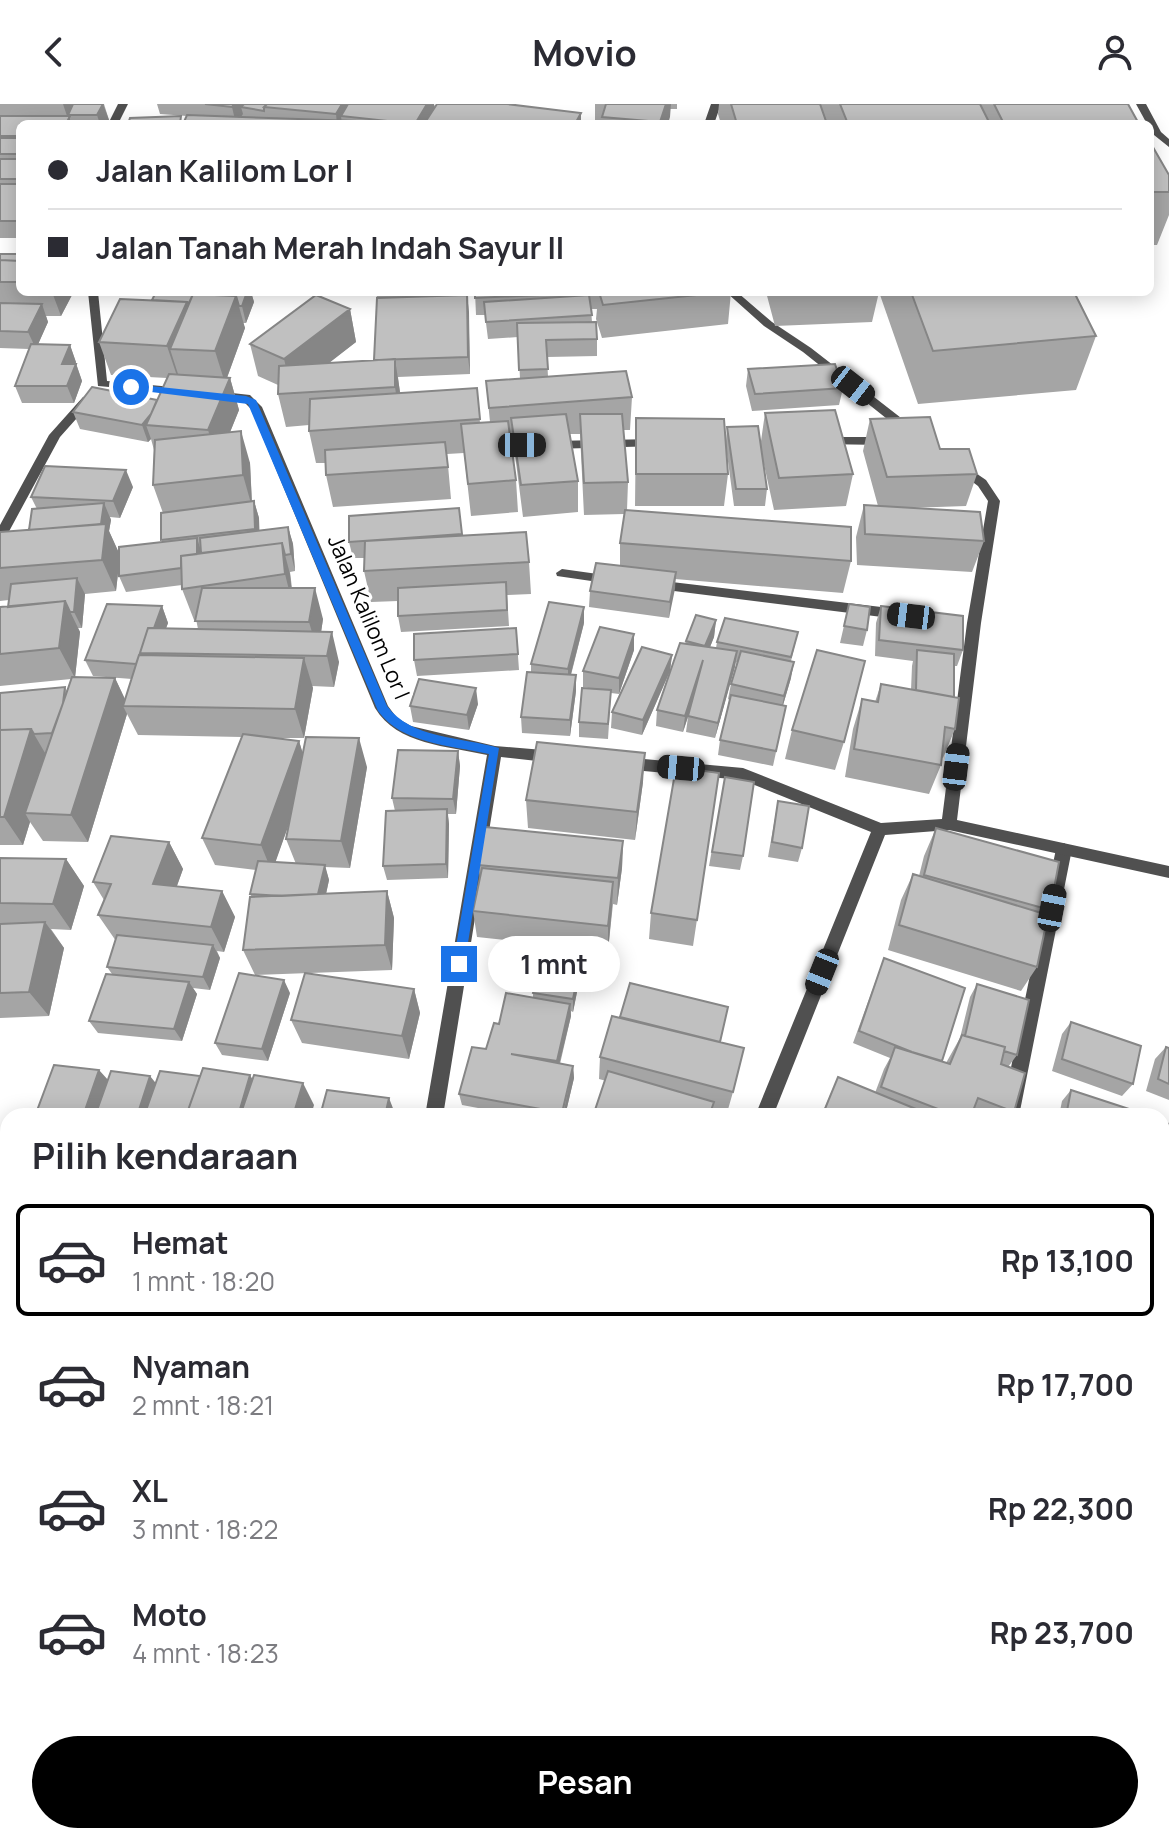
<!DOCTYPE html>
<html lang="id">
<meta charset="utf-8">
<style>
:root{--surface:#fff;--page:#f2f2f3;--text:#2b2b33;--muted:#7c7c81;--line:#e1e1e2;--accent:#000}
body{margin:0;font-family:Manrope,sans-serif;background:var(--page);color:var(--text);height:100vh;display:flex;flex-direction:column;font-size:30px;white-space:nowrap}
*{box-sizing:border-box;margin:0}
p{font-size:26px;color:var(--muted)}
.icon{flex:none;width:44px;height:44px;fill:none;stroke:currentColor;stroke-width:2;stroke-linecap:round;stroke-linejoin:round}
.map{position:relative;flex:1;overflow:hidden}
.details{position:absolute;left:0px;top:1004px;width:1170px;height:736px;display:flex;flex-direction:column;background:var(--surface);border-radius:24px 24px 0 0;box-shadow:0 4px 20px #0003}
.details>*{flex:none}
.top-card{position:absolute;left:16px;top:16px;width:1138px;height:176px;border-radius:12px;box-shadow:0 4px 20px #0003;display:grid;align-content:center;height:176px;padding:0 32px;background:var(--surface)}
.end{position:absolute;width:36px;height:36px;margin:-18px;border:10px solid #1a73e8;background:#fff;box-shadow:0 0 0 4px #fff}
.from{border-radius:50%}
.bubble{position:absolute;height:56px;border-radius:28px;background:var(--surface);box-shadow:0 4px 20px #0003;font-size:26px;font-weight:700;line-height:56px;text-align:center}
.car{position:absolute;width:24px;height:48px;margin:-24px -12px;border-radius:10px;box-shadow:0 0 6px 2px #0007;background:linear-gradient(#222 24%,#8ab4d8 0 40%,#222 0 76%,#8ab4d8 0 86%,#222 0)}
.top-card b{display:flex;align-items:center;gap:28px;height:76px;font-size:30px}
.top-card b+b{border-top:2px solid var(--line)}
.top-card i{width:20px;height:20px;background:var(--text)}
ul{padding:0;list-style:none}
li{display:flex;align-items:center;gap:24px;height:112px;margin:0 16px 12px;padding:0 16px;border:4px solid transparent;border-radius:12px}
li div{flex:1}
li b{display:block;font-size:30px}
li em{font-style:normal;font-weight:700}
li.on{border-color:var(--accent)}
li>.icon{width:72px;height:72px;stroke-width:1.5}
h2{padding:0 32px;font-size:36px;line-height:96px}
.cta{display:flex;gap:16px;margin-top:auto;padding:16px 32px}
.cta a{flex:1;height:92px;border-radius:48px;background:var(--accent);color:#fff;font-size:32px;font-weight:700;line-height:92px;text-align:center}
header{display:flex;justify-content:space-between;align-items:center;height:104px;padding:0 32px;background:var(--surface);font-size:36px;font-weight:700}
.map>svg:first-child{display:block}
</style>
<header><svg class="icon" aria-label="back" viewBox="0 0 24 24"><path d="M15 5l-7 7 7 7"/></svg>Movio<svg class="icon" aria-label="person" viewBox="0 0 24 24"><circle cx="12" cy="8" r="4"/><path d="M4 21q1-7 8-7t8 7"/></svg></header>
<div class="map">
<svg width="1169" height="1740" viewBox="0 0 1169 1740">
<rect width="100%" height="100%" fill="#fff"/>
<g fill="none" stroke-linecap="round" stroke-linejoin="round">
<!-- lane -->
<path fill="#505050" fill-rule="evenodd" d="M1136 0H1146L1161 28 1169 35V43L1154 31 1150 20H1147Z
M1064 739 1072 745 1019 1012H1001L1056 745Z"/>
<!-- street -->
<path fill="#505050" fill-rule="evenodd" d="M118 0H128L118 20H108Z
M711 0H721L714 20H704Z
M88 188H98L107 277 183 284 189 288 187 290 98 282Z
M726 188H737L772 218 811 244 914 324V330H906L803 248 764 222Z
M214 287 250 291 262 303 388 602 397 614 411 622 495 642 555 647 562 653 555 659 501 653 443 1012H425L487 651C448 642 397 641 375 604L251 305 243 297 210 293 208 291Z
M87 292 93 296 60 333 6 433 0 437V421L49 331 83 293Z
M823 333H884L890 337 884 341 819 340V334Z
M656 335 662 339 660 342 551 345 545 341 551 337Z
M958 357 986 376 1000 397 981 519 957 716 1169 762V774L949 726 885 731 773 1012H755L871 728 742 676 622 665 615 659 622 653 743 664 881 719 942 715 967 519 988 397 978 382 954 364V358Z
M562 465 612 472 618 476 612 480 557 472 556 469Z
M655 476 898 505 905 510 898 515 650 484V478Z
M8 1405V1445L0 1450V1410Z
M1162 1662 1169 1665V1690L1162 1687Z
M305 1732H327L326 1740H304Z
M651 1732H673V1740H651Z
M938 1732H960L961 1740H939Z"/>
</g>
<!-- wall -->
<path fill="#a5a5a5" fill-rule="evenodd" d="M0 0H104L109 16 107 20H20V134H0Z
M157 0H434L435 3 581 20H128H183L187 12 160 10Z
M595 0H677V5H670L668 20H602V16H595Z
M719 0H1128L1139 20H721L718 10Z
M1150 38 1169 71V111L1157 141H1150Z
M0 150H20V188H71L72 191 61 212H46L48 218 38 240 70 241 82 277 74 299H22L15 282 29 245 0 244Z
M156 188H251L254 198 246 219H243L245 224 227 274H230L239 306 230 328 250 359 252 398 254 397 259 414V427L288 423 293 440 295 467 290 468 292 484 323 515 321 528 339 558 334 583 312 582 313 584 304 634H271L299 637 303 651 367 663 350 764 325 763 329 776 326 790 387 787 394 814 392 866 255 871 243 846 252 793 250 790 256 766 215 761 202 734 242 633 138 631 127 610 88 738 43 737 30 718 23 741H0V589L65 583 67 587 71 575 0 582V503H8L9 496 0 497V428L29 426 37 405 31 393 133 383 120 414 110 413 111 416 109 427 119 450 162 438 163 409 153 381 154 346 151 335 148 338 80 325 73 308 157 296 167 274 111 271 99 238 152 196ZM119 461V472L126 488 182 481V485L194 516 196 515 198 525 166 524 168 519 162 502 85 556 93 572 132 575 125 595 115 574 75 573 80 528 78 524H82L85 490 116 487ZM290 717 286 735 296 760 275 758Z
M376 188H468L470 270 398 273 400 289 477 284 480 319 490 318 486 277 520 275 518 233 488 235 485 211H476L475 188H560V193L587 191V188H731L728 220 602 234 596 215 597 205H591L592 218 597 235V252L547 253 548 273 632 293 630 326H623L628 378 627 406 851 457 843 489 675 475 669 514 589 503 590 487 620 462V439L624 410 584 411 580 330H570L578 377V408L523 413 513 335H511L516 376 518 408 471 412 464 349 447 350 451 395 333 403 326 371 325 359H316L309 327V321L286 323 278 290V281L258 272 250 240 350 205 356 238 328 259 374 257 377 194Z
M766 188H879L872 218 775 222Z
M879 188H1074L1096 232 1076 286 918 300Z
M748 265 843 284 839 301 752 307 746 282Z
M765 309 853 370 846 402 774 406 763 356 767 385 765 402H734L727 350 728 370 724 402H635L636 314 726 337 727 323 761 337Z
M870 315 940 345 977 370 966 402 908 404 984 437 972 468 857 461 856 433 864 401 878 402 863 347Z
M459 404 462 432 529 458 531 490 507 491 509 522 401 528 398 512V497L371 498 364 467 365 454H353L349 438Z
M849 500 867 526 863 542 840 539Z
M881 502 963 546 957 562H954L955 625 943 654 941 653V661L929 690 845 673 853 625 862 595 875 598 881 580 911 586 912 562 913 557 875 552 876 519Z
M716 516 714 533 710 543 716 544 717 538 798 528 791 557V574L783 601 786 602 773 662 718 651 720 636 730 596 728 595 731 580 737 559 736 558 715 634 686 628 688 613 683 628 656 622 657 606 686 537Z
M584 519 571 571H576V587L570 632 522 629 521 613 531 569V560Z
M516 524 519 566 417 572 414 556Z
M634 530V546L619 590 611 589 608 635 579 633V618L594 585 583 583V567Z
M672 551 670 567 642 631 611 624 612 608Z
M478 600 469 626 413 618 410 602Z
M792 626 844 638 835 666 785 655Z
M458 647 460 662 456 710H448L449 720 448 774 387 776 383 762 395 707 392 694Z
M719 669 693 842 649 835 651 809Z
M725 673 743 752 740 766 709 762Z
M643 678 635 736 528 724 526 696Z
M778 697 802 744 798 758 768 753Z
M936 724 1050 806 1048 811 1037 863 1021 887 888 846 901 796 913 770 919 772 924 752Z
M623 737 622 764 617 801 613 800 608 847 477 833 473 807 480 774 478 761Z
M169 738 183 765 177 782 222 787 235 813 224 848 217 847 220 854 210 886 193 884 197 890 182 937 98 929 89 917 112 870 107 863 116 837 98 811 104 796 93 778Z
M0 754 66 755 84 782 71 826 51 825 64 844 49 912 0 914Z
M884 854 942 957 946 959 960 934 970 893 977 880 1017 951 1008 963 1014 1008 1011 1012H821L838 973 875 989 884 965 890 954 853 939Z
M578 871V883L573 908 571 907V912L560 960 573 962 574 974 565 1012H521L462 1001 459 990 486 945 499 920 533 893V889Z
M414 885 420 909 409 955 302 939 291 916Z
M290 889 268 957 222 951 215 939Z
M1071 918 1133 980 1122 992 1052 967 1062 930Z
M720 938 733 988 727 1009 599 975 600 953Z
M1166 943 1169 944V996L1146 987 1155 955Z
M1071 986 1131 1012H1059L1062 997Z
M1162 1017 1169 1020V1075L1162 1072Z
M1162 1216 1169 1219V1539L1162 1533Z
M0 1569 8 1570V1732H95L93 1740H0Z
M98 1732H249L236 1739 194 1735 193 1740H96Z
M841 1732H944L945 1740H842Z"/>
<!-- shaded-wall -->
<path fill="#868686" d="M63 0H76L68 11 72 20H66L68 15Z
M103 0 109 16 107 20H100L97 11Z
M234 0H249L241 3 243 10 236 20 232 3Z
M342 0H356L341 12 342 20H337L336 10Z
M427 0H434L436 20H415Z
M666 0H671L670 13 668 20H660Z
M581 9V20H575Z
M52 188H71L72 191 61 212Z
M247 188H251L254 198 246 219 242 202Z
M467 191 469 208 470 270 468 253Z
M236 192 245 224 225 279 215 247Z
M187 198 197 231 170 245 179 273 178 275 167 242Z
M42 200 48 218 36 245 28 228Z
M350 205 356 238 292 288 284 255Z
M70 241 76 258 73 266 76 260 82 277 74 299 67 282 62 260Z
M395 255 400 288V316L395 283Z
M230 274 239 306 218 358 208 326Z
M161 296 146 321 151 335 148 338 142 321Z
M241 327 250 359 252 403 243 371Z
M126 366 133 383 120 414 113 397Z
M254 397 259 414 260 442 255 425Z
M104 399 111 416 109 427 120 451 116 487 102 456 100 430Z
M288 423 293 440 295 467 291 450Z
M197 434 202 450 198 462Z
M282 439 290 470 293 502 285 470Z
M676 468 675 485 669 514 670 498Z
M77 474 85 490 82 524 74 508Z
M315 484 323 515 318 549 309 518Z
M65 497 80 528 75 574 59 544Z
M162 502 168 519 157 549H144Z
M584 503V519L568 581V565Z
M716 516 714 533 704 558 705 542Z
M332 528 339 558 334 583 327 552Z
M634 530V546L619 590V574Z
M737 547 735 563 715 634 718 619Z
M672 551 670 567 642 631 643 616Z
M304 554 313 584 304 634 295 605Z
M703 556 701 572 683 628 685 612Z
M794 558 791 574 781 608 784 592Z
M576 571V587L570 632V616Z
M115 574 128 602H123L127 610 88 738 71 711Z
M476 584 478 600 469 626 467 611Z
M31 625 48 654 25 709 30 718 23 741 4 713Z
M359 634 367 663 350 764 341 737Z
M299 637 308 666 272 768 261 741Z
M458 647 460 662 456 710 453 695Z
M645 649 643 678 635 736 637 708Z
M447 705 449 720 448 774 446 760Z
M623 737 622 764 617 801 618 774Z
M169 738 183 765 168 806 153 780Z
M66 755 84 782 71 826 53 800Z
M325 761 329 776 322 808 317 794Z
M613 778 612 804 608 847V822Z
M222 787 235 813 224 848 211 823Z
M387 787 394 814 392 866 385 841Z
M45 818 64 844 49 912 29 888Z
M213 841 220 854 210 886 203 873Z
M578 871V883L573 908V895Z
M284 876 290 889 268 957 262 945Z
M189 878 197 890 182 937 174 925Z
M414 885 420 909 409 955 402 932Z
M570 900 571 912 557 969V957Z
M573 962 574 974 565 1012H563Z
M99 966 109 977 97 1012H83Z
M250 971 263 993 257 1012H238Z
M150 972 159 983 149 1012H137Z
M303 979 314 1001 311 1012H293Z
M389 994 396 1012H385Z
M8 1069V1105L4 1113 0 1110V1086Z
M8 1163V1197L2 1196 8 1200V1208L3 1223 0 1221V1186Z
M8 1318V1348L0 1346V1339Z
M0 1354 8 1357V1367L0 1389Z
M71 1732H95L93 1740H69Z
M238 1732H249L236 1739Z
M194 1733 193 1740H183L184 1738Z"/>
<!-- building -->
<path fill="#c0c0c0" stroke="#868686" stroke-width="2" d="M73 0H103L97 11H68Z
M205 0H234L232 3Z
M244 0H267L264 3V7L241 3Z
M267 0H342L336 10 264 3Z
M348 0H427L415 20 341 12Z
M437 0H507L581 9 575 20H424Z
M606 0H666L660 18 602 13Z
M731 0H820L827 20H737Z
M840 0H980L990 20H848Z
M994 0H1128L1139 20H1004Z
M187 11 356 17 355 20H183Z
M0 12H70L66 20H20V32H0Z
M181 12 180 20H128L130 14Z
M0 34H20V50H0Z
M1150 38 1169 71V88H1150Z
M0 55H20V75H0Z
M0 80H20V117H0Z
M0 150H20V157L0 156Z
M0 156 20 157V178H0Z
M156 188H247L242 202H239L236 192 193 190 189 199H187V198L152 196Z
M475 188H560V190L475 194Z
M599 188H725L603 201Z
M911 188H1074L1096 232 933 247Z
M193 190 236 192 215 247 170 245Z
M316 191 350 205 284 255 250 240Z
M467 191 468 253 374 256 377 194Z
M589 191 592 211 486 218 484 198Z
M120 195 187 198 167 242 99 238Z
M0 199 42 200 28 228 0 227Z
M596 218 597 235 546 236 548 265 519 266 517 219Z
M31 240 70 241 62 260H76L67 282H15Z
M395 255V283L278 290 279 262Z
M835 260 843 284 755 290 748 265Z
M626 267 632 293 489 304 486 277Z
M169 270 230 274 208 326 146 321Z
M92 283 157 296 151 310 142 321 73 308Z
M477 284 480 315 309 327 310 295Z
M835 306 853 370 779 374 765 309Z
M566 310 578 377 521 381 511 314Z
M580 310H622L628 378 584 379Z
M930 313 940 345H969L977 370 887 373 870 315Z
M636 314 724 315 728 370H636Z
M508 317 516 376 468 380 461 320Z
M758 322 767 385H736L727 323Z
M241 327 243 371 153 381 155 336Z
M445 338 448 363 326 371 325 346Z
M45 362 126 366 113 397 31 393Z
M254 397 255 425 161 436V409Z
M104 399 101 420 29 426 32 405Z
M864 401 980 408 984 437 865 430Z
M459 404 462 430 349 438V412Z
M625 406 851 423V457L620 439Z
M106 420 102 456 0 464V428Z
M288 423 291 450 285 451 282 439 201 449 200 434Z
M526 428 529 458 364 467 365 437Z
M197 434V450L181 452V464L119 472V443Z
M282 439 285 470 182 485 181 452Z
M596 459 676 468 670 498 590 487Z
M77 474 74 508H70L65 497 8 503 11 480Z
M506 478 507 506 398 512V484Z
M202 484H315L309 518 195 517Z
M65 497 59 544 0 550V503Z
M549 498 584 503 568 565 531 560Z
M107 500 162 502 154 524H148L140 549 141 551H139L136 560 85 556Z
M849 500 870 503 867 526 844 522Z
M881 502 963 512V546L879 536Z
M696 511 716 516 705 542 686 537Z
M725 514 798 528 791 553 717 538Z
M600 523 634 530 619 574 583 567Z
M148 524 332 528 327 552 140 549Z
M516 524 518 550 414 556V530Z
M680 539 737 547 718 619 688 612 703 556 685 612 657 606Z
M642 543 672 551 643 616 612 608Z
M817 546 865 557 844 638 792 626Z
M917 546 954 550V593L916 586Z
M741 547 794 558 784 592 731 580Z
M139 551 304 554 295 605 123 602Z
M527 568 576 571 570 616 521 613Z
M72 573 115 574 71 711 25 709Z
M419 575 476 584 467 611 410 602Z
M881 580 959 594 955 625 945 623 941 661 854 645 862 595 878 598Z
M65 583 63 599 52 629 34 630 31 625 0 626V589Z
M582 584 611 586 608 620 579 618Z
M731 591 786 602 776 647 720 636Z
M31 625 4 713H0V626Z
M243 630 299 637 261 741 202 734Z
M306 633 359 634 341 737 286 735Z
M537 638 645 649 637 708 526 696Z
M398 646 458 647 453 695 392 694Z
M676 663 719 669 697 816 651 809Z
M725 673 754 678 743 752 712 748Z
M778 697 809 702 802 744 772 738Z
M447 705 446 760 383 762 386 707Z
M485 723 623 737 618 774 478 761Z
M936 724 1059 758 1050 806 924 771Z
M111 732 169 738 153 780 222 787 211 823 98 811 111 780 93 778Z
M0 754 66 755 53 800 0 799Z
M258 757 325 761 318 790 282 792 250 790Z
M482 764 613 778 608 822 473 807Z
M913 770 1048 811 1037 863 899 821Z
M387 787 385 841 243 846 250 793Z
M45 818 29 888 0 889V820Z
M117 831 213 841 203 873 107 863Z
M884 854 965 884 942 957 912 948 859 927Z
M539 864 578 871 573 895 533 889Z
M239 869 284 876 262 945 215 939Z
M305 869 414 885 402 932 291 916Z
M106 870 189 878 174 925 89 917Z
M630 879 728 903 720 938 620 913Z
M977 880 1029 896 1017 951 1004 947 1005 943 965 932Z
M506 889 570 900 557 957 511 950 573 962 562 1009 459 990 472 943 486 945 494 919 499 920Z
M612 912 744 944 733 988 600 953Z
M1071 918 1141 942 1133 980 1062 955Z
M962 931 1005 943 1001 960 1025 969 1014 1008 978 994 971 1012H956L881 983 895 943 950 960Z
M1166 943 1169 944V980L1158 975Z
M54 961 99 966 83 1012H35Z
M203 964 250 971 238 1012H186Z
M111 967 150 972 137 1012H95Z
M160 967 200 972 186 1012H144Z
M608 967 714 998 709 1012H593Z
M254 971 303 979 293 1012H240Z
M838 973 933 1012H822Z
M327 986 389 994 385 1012H320Z
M1071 986 1132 1006 1131 1012H1066Z
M1162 1017 1169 1020V1060L1162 1058Z
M0 1052 8 1054V1069L0 1086Z
M0 1135 8 1136V1163L0 1186Z
M8 1181V1197L2 1196Z
M1162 1216 1169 1219V1502L1162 1496Z
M0 1268 8 1269V1318L0 1339Z
M8 1375V1401L0 1399V1393Z
M8 1508V1558L0 1556V1531Z
M0 1574 8 1575V1674L0 1673Z
M0 1677 8 1678V1732H71L69 1740H0Z
M98 1732H143L184 1738 183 1740H96Z
M168 1732H238L236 1739Z
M438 1732H524V1740H438Z
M537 1732H621V1740H536Z
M853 1732H944L945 1740H854Z"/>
<!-- route -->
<path fill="#1a73e8" d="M131 280 246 292 256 296 387 602C411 635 462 633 499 644L464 864H455L453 860 489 650C450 641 402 640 378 607L248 300 127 285Z"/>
<g text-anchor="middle" stroke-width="6" stroke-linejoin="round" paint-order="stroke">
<!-- street labels -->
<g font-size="22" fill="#000" stroke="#fff">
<text transform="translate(369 513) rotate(67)" y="8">Jalan Kalilom Lor I</text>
</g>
</g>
</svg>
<i class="end from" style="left:131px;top:283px"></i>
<i class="end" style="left:459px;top:860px"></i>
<div class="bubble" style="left:488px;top:832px;width:132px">1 mnt</div>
<i class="car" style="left:853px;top:282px;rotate:128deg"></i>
<i class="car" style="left:522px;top:341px;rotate:90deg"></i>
<i class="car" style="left:911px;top:512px;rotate:277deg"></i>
<i class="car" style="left:956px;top:663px;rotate:7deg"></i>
<i class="car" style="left:681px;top:664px;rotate:275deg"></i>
<i class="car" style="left:1052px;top:804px;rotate:11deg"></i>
<i class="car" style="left:822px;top:868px;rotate:202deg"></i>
<div class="top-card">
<b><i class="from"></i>Jalan Kalilom Lor I</b>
<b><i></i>Jalan Tanah Merah Indah Sayur II</b>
</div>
<section class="details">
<h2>Pilih kendaraan</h2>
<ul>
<li class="on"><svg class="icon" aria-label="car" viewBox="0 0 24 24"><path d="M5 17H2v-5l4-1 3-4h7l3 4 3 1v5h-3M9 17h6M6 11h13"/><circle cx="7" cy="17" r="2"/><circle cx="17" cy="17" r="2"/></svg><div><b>Hemat</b><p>1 mnt · 18:20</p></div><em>Rp 13,100</em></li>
<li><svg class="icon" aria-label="car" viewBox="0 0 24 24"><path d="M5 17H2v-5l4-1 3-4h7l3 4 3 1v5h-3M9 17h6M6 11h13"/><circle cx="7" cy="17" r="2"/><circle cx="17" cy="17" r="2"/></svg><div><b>Nyaman</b><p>2 mnt · 18:21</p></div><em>Rp 17,700</em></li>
<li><svg class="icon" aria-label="car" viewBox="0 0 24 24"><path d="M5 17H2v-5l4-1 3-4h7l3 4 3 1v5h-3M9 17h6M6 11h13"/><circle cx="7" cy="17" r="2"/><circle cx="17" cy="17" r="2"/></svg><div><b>XL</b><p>3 mnt · 18:22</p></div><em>Rp 22,300</em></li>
<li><svg class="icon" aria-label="car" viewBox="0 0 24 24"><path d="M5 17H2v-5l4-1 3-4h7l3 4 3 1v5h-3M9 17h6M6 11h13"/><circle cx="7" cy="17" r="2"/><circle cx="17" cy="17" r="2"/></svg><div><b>Moto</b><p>4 mnt · 18:23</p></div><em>Rp 23,700</em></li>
</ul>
<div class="cta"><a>Pesan</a></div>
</section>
</div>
